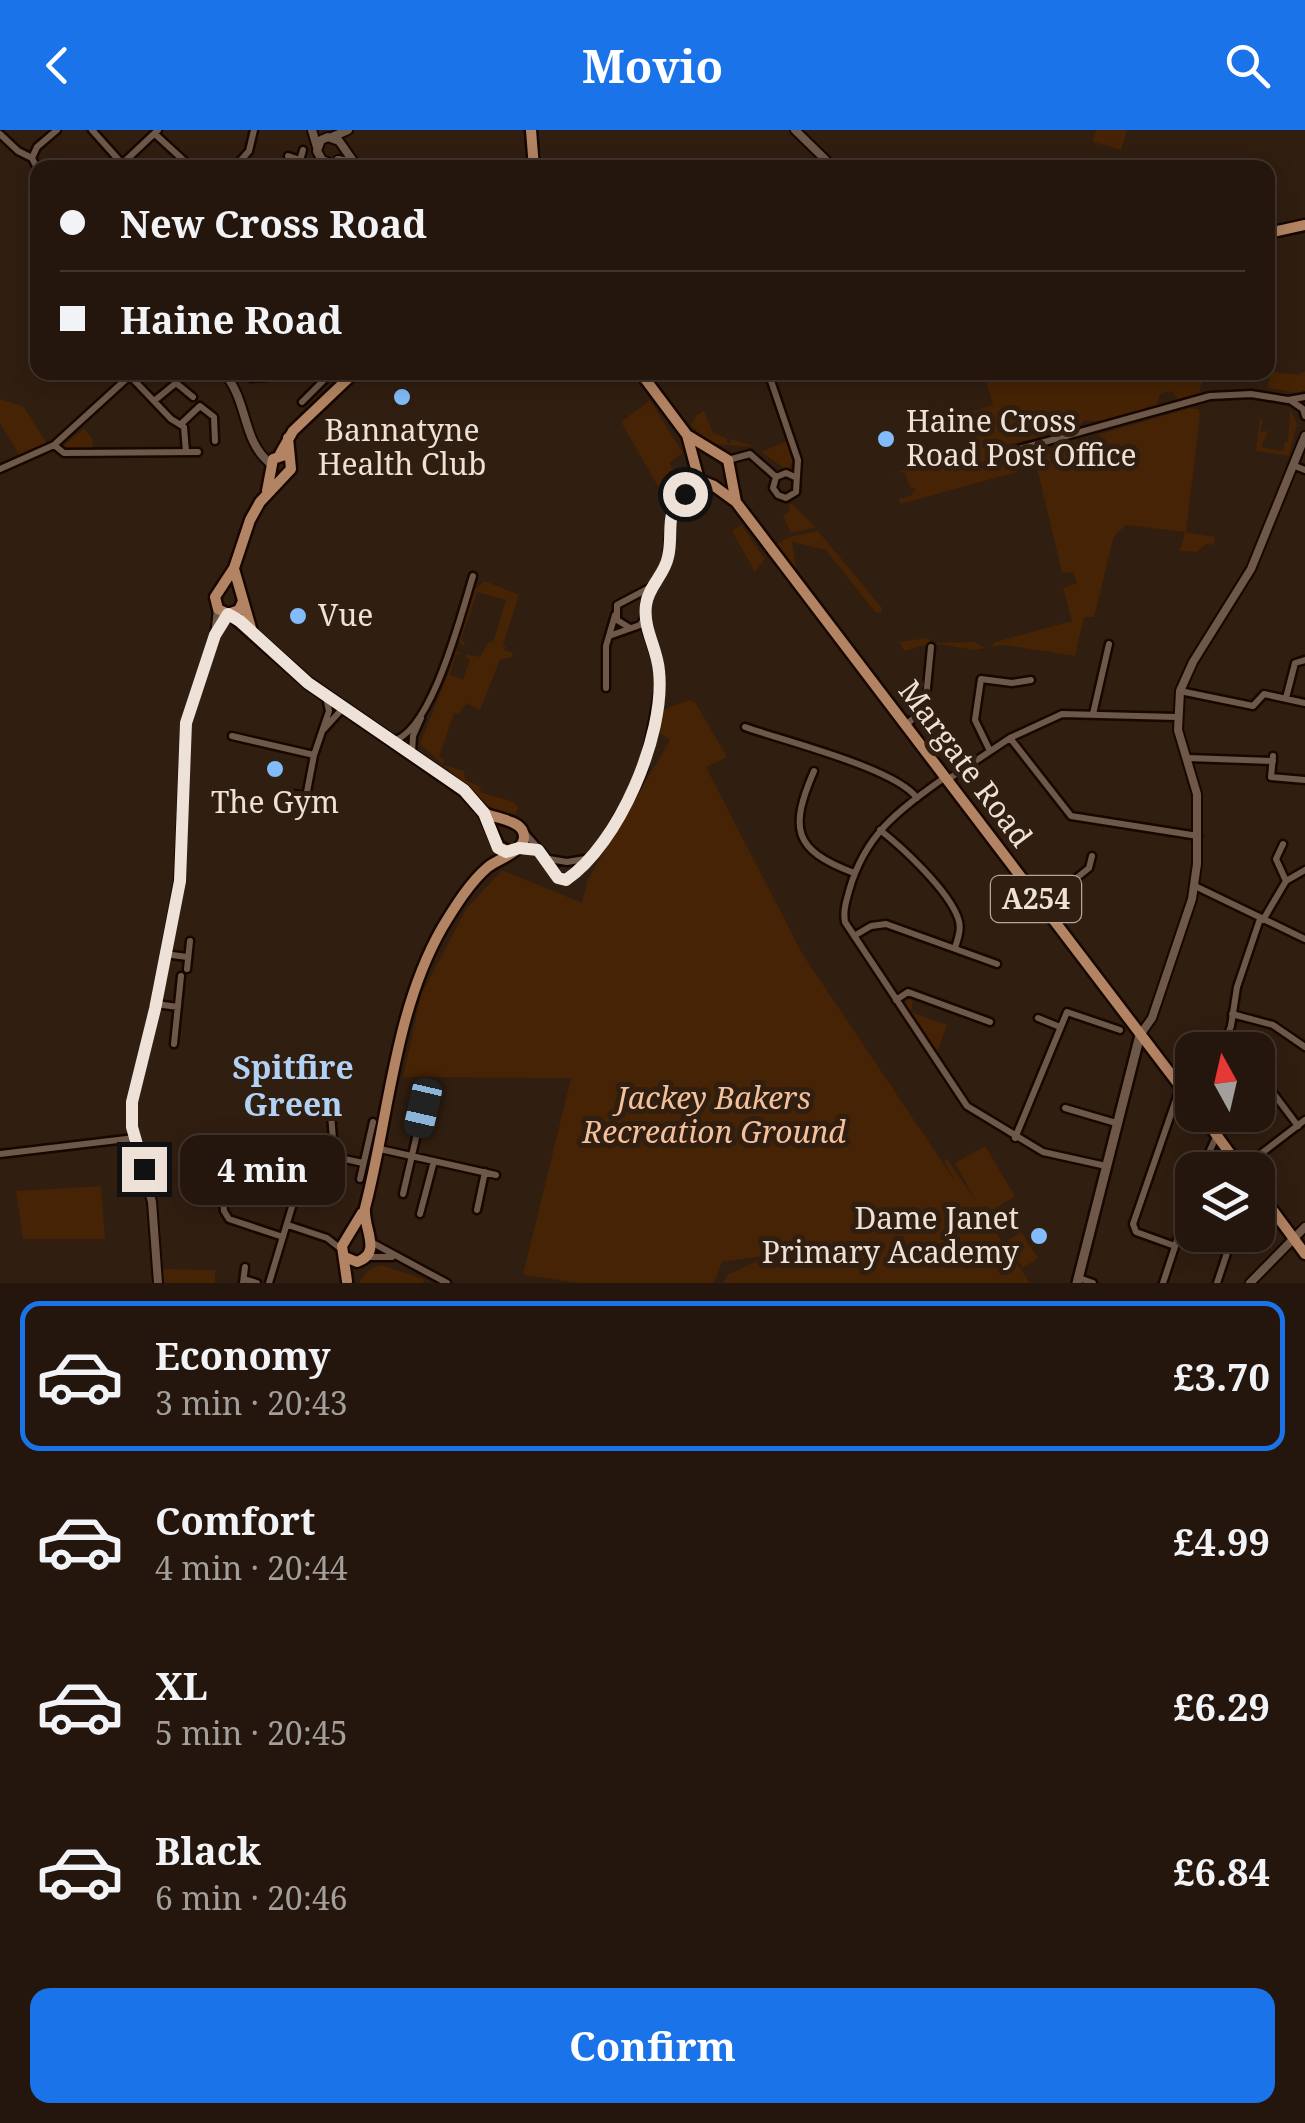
<!DOCTYPE html>
<meta charset="utf-8">
<style>
:root{--surface:#24160c;--page:#30231a;--text:#f1f3f6;--muted:#a39f9d;--line:#41352d;--accent:#1a73e8}
body{margin:0;font-family:"Noto Serif",serif;background:var(--page);color:var(--text);height:100vh;display:flex;flex-direction:column;font-size:38px;white-space:nowrap}
*{box-sizing:border-box;margin:0}
p{font-size:32px;color:var(--muted)}
.icon{flex:none;width:55px;height:55px;fill:none;stroke:currentColor;stroke-width:2;stroke-linecap:round;stroke-linejoin:round}
.map{position:relative;height:1153px;overflow:hidden}
.drawer{display:flex;flex-direction:column;background:var(--surface);flex:1}
.drawer>*{flex:none}
.banner{position:absolute;left:30px;top:30px;width:1245px;height:220px;border-radius:20px;box-shadow:0 5px 25px #0003,0 0 0 2px var(--line);display:grid;align-content:center;height:220px;padding:0 30px;background:var(--surface)}
.needle{width:65px;rotate:352deg}
.controls{position:absolute;left:1175px;top:902px;display:grid;gap:20px}
.controls a{display:grid;place-items:center;width:100px;height:100px;border-radius:20px;background:var(--surface);box-shadow:0 5px 25px #0003,0 0 0 2px var(--line);font-size:50px}
.end{position:absolute;width:45px;height:45px;margin:-22px;border:12px solid #ede1d8;background:#111;box-shadow:0 0 0 5px #111}
.from{border-radius:50%}
.bubble{position:absolute;height:70px;border-radius:20px;background:var(--surface);box-shadow:0 5px 25px #0003,0 0 0 2px var(--line);font-size:32px;font-weight:700;line-height:70px;text-align:center}
.car{position:absolute;width:30px;height:60px;margin:-30px -15px;border-radius:12px;box-shadow:0 0 8px 2px #0007;background:linear-gradient(#222 24%,#8ab4d8 0 40%,#222 0 76%,#8ab4d8 0 86%,#222 0)}
.banner b{display:flex;align-items:center;gap:35px;height:95px;font-size:38px}
.banner b+b{border-top:2px solid var(--line)}
.banner i{width:25px;height:25px;background:var(--text)}
ul{padding:18px 0 0;list-style:none}
li{display:flex;align-items:center;gap:30px;height:150px;margin:0 20px 15px;padding:0 10px;border:5px solid transparent;border-radius:20px}
li div{flex:1}
li b{display:block;font-size:38px}
li em{font-style:normal;font-weight:700}
li.selected{border-color:var(--accent)}
li>.icon{width:90px;height:90px;stroke-width:1.5}
.action{display:flex;gap:20px;margin-top:auto;padding:20px 30px}
.action a{flex:1;height:115px;border-radius:20px;background:var(--accent);color:#fff;font-size:40px;font-weight:700;line-height:115px;text-align:center}
header{display:flex;justify-content:space-between;align-items:center;height:130px;padding:0 30px;background:var(--accent);color:#fff;font-size:45px;font-weight:700}
.map>svg:first-child{display:block}
</style>
<header><svg class="icon" aria-label="back" viewBox="0 0 24 24"><path d="M15 5l-7 7 7 7"/></svg>Movio<svg class="icon" aria-label="search" viewBox="0 0 24 24"><circle cx="10" cy="10" r="6"/><path d="M15 15l6 6"/></svg></header>
<div class="map">
<svg width="1305" height="1153" viewBox="0 0 1305 1153">
<rect width="100%" height="100%" fill="#301e10"/>
<!-- green -->
<path fill="#462304" d="M1096 0H1127L1121 20 1093 12Z
M1271 235 1272 242 1299 245 1305 241V261L1298 263 1268 258Z
M984 243H1205L1199 263 1178 269 1171 261 1160 264 1157 275 1100 292 1085 290 1076 298 1066 301 1055 293 1046 296 1043 306 1005 315 1008 327 1015 328 1017 342 900 374 899 369 910 366 916 359 910 357 904 342 893 343 973 321 963 284 993 275Z
M0 269 23 276 48 315 21 328 0 293Z
M650 270 683 323 669 333 679 348 667 372 621 292Z
M1190 278 1198 279 1200 284 1186 402 1215 407 1213 415 1206 414 1197 422 1180 421 1185 402 1126 395 1114 406 1094 487H1084L1075 526 1004 515 991 517 995 512 1072 491 1063 458 1077 453 1074 443 1062 442 1038 342 1037 322 1077 310H1084L1088 316 1097 314 1100 304Z
M1290 279 1297 294 1289 326 1256 321 1260 290 1257 285 1263 292 1260 302 1268 301 1261 317 1283 321 1285 312H1288Z
M704 281 713 303 727 308V313H731V309L756 317 710 314 691 295 697 285Z
M84 299 92 308 93 317 89 321H66L61 317Z
M789 310 794 331 787 340 761 322Z
M792 374 816 397 791 403 783 386 790 381 788 375Z
M741 395 765 429 755 442 732 401Z
M818 401 882 478 881 483 875 482 826 420 792 412 796 437 794 439 777 414 789 407Z
M485 451 519 465 503 515 506 517 504 520 513 523 512 527 500 530 480 580 466 573 459 584 454 583 439 627 444 630 443 635 464 641 465 650 481 657 480 662 514 672 518 678 515 685 492 679 420 614 456 523 451 527 450 524 456 521 462 522 456 525 450 545 463 550 470 529 465 527 467 524 480 527 489 512H493L506 470 477 462 461 510 465 512 464 516 456 509 471 462Z
M928 508 932 513 974 512 986 518 974 520 932 513 905 521 898 512Z
M689 570 695 572 727 627 706 637 803 825 955 1051 944 1031 947 1029 976 1071 955 1033 985 1016 1015 1066 984 1085 1030 1153H724L727 1145 770 1125 722 1132 714 1153H581L523 1145 571 948 403 947 421 865 466 779 502 740 582 773 588 749 670 610 656 601 660 581Z
M907 869 913 870 911 882 947 895 937 922 904 876Z
M101 1056 105 1109H23L16 1061Z
M1021 1102 1038 1128 1023 1138 1005 1112Z
M381 1135 424 1149 423 1153H359L368 1140Z
M164 1139 215 1140V1153H161L160 1141Z"/>
<g fill="none" stroke-linecap="round" stroke-linejoin="round">
<defs>
<path id="minor" d="M92 0 126 38
M0 4 18 21 32 28
M155 4 192 38
M288 26 300 30
M242 30 250 38
M123 33 158 0
M234 38 249 21 254 0
M298 38 303 20
M38 40 32 28 37 17 57 0
M246 242 251 248 280 246 283 242
M768 242 798 330 796 362 786 368 778 365 773 358 776 347
M130 246 171 289 184 297 186 322
M1290 270 1303 279 1305 286
M154 271 176 253 193 267
M302 272 332 242
M181 294 200 276 214 287 215 311
M54 315 64 323 198 322
M1008 322 1210 266 1251 264 1288 270 1305 267
M728 330 750 324 776 347
M1295 336 1305 340
M0 339 54 315 134 242
M776 347 786 343 795 347
M630 498 617 490V475L653 456
M609 506 640 495 645 488
M606 558V516L615 485
M1180 561 1253 576 1264 564 1305 573
M1286 568 1295 533 1305 530
M1093 584 1109 514
M905 596 925 578 931 517
M745 597C784 611 895 638 917 668
M324 599 343 578
M232 606 314 625
M1010 608 1071 686 1198 706
M391 611C431 606 462 481 473 446
M990 621 975 590 981 549 1012 553 1031 550
M412 623 413 606 421 588
M1273 626 1271 647 1305 650
M1188 628 1273 631
M814 641C789 699 793 720 854 743
M944 648C898 681 865 704 849 761 846 772 843 781 845 792L967 976 1043 1022 1106 1036
M947 650 1010 608 1062 584 1176 587
M282 662 333 671
M306 667 314 625 329 581 326 567
M880 700C903 718 948 760 958 788 962 798 958 808 955 818
M524 702 547 728 558 747 569 749 598 720 636 657 644 638 660 554 658 534 646 499V471L667 431 671 382 685 363 694 339
M1283 714 1276 729 1286 751
M549 729 567 732 585 729
M1195 756 1305 809
M1043 775 1089 738 1092 726
M1263 790 1286 751 1305 740
M854 806 871 796 886 794 997 834
M165 824 187 827
M187 839 190 811
M896 870 908 862 990 892
M156 874 178 877
M1232 884 1273 895 1305 917
M1038 888 1060 897
M174 914 181 846
M1222 920 1231 896 1237 857 1260 789
M1265 952 1298 996
M1065 978 1116 993
M1015 1008 1067 882 1120 900
M380 1019 496 1045
M0 1024 135 1008
M298 1024 317 1023 363 1033
M329 1025 333 1009 330 972
M1241 1039 1305 990
M1201 1040 1217 1005
M360 1049 373 992
M222 1058 224 1081 229 1089 283 1107
M403 1064 423 978
M477 1080 485 1042
M420 1084 434 1031
M288 1095 327 1108 341 1119
M371 1112 447 1153
M1175 1116 1136 1102 1133 1094 1180 958
M368 1127H392
M1079 1148 1093 1153
M244 1149 257 1153
M243 1153 245 1137
M269 1153 297 1060V1016
M1163 1153 1192 1065
M1217 1153 1233 1105"/>
<path id="tertiary" d="M312 0 317 17
M795 0 834 38
M332 7 348 0
M338 30 353 33
M330 33 322 30 317 21 321 10 328 7 339 11 358 38
M223 242C249 270 241 311 271 334
M1140 905 1152 888 1192 769 1197 734V664L1178 600 1180 561 1193 532 1251 439 1305 306
M158 1153 152 1072 132 997V972L155 879 179 751 186 593 215 505 218 479
M1250 1153 1305 1097"/>
<path id="secondary" d="M1077 1153 1140 905"/>
<path id="primary" d="M531 0 534 38
M1268 103 1305 95
M640 242 687 305 728 330 736 372
M687 305 699 350 714 356 736 372 1192 972
M280 324 293 301 355 242
M267 361 273 329 285 325
M234 439 251 498
M243 471 239 480 228 484 218 479 215 467 234 438 250 390 260 372 291 339 288 308
M230 484 308 553 464 661 484 683 499 717 511 722
M1202 985 1242 1040
M1258 1060 1305 1124
M345 1127 357 1132C383 1123 363 1099 365 1078 389 986 394 882 442 798 454 778 470 752 488 737 499 728 530 720 523 702 519 690 494 688 484 683
M347 1151 342 1116 362 1083"/>
</defs>
<!-- minor casing -->
<use href="#minor" stroke="#170700" stroke-width="11"/>
<!-- tertiary casing -->
<use href="#tertiary" stroke="#170700" stroke-width="12"/>
<!-- secondary casing -->
<use href="#secondary" stroke="#170700" stroke-width="14"/>
<!-- primary casing -->
<use href="#primary" stroke="#170700" stroke-width="15"/>
<!-- minor -->
<use href="#minor" stroke="#6d5849" stroke-width="6"/>
<!-- tertiary -->
<use href="#tertiary" stroke="#6d5849" stroke-width="8"/>
<!-- secondary -->
<use href="#secondary" stroke="#6d5849" stroke-width="9"/>
<!-- primary -->
<use href="#primary" stroke="#b38463" stroke-width="10"/>
</g>
<g fill="none" stroke-linecap="round" stroke-linejoin="round">
<!-- route -->
<path stroke="#ede1d8" stroke-width="12" d="M144 1039 132 997V972L155 879 180 751 186 593 215 505 228 484 240 491 308 553 464 660 484 683 498 718 506 722 519 718 538 720 558 748 566 750C618 715 666 605 659 541 657 517 643 500 646 475 648 457 665 444 668 427 674 403 663 383 685 364"/>
</g>
<!-- markers -->
<g fill="#82bcfa" stroke="#301e10" stroke-width="4">
<circle cx="402" cy="267" r="10"/>
<circle cx="886" cy="309" r="10"/>
<circle cx="298" cy="486" r="10"/>
<circle cx="275" cy="639" r="10"/>
<circle cx="1039" cy="1106" r="10"/>
</g>
<g text-anchor="middle" stroke-width="10" stroke-linejoin="round" paint-order="stroke">
<!-- shield labels -->
<rect fill="#301e10" stroke="#b4a69c" stroke-width="2.5" x="991" y="746" width="90" height="46" rx="8"/>
<g font-size="28" font-weight="bold" fill="#ede1d8">
<text x="1036" y="779">A254</text>
</g>
<!-- poi labels -->
<g font-size="30" fill="#ede1d8" stroke="#301e10" text-anchor="start">
<text x="906" y="302">Haine Cross<tspan x="906" dy="34">Road Post Office</tspan></text>
<text x="402" y="311" text-anchor="middle">Bannatyne<tspan x="402" dy="34">Health Club</tspan></text>
<text x="318" y="496">Vue</text>
<text x="275" y="683" text-anchor="middle">The Gym</text>
<text x="1019" y="1099" text-anchor="end">Dame Janet<tspan x="1019" dy="34">Primary Academy</tspan></text>
</g>
<!-- street labels -->
<g font-size="30" fill="#ede1d8" stroke="#301e10">
<text transform="translate(965 634) rotate(53)" y="10">Margate Road</text>
</g>
<!-- park labels -->
<g font-size="30" font-style="italic" fill="#f5c19c" stroke="#301e10">
<text x="714" y="979">Jackey Bakers<tspan x="714" dy="34">Recreation Ground</tspan></text>
</g>
<!-- neighbourhood labels -->
<g font-size="32" font-weight="bold" fill="#b2d2f5" stroke="#301e10">
<text x="293" y="949">Spitfire<tspan x="293" dy="37">Green</tspan></text>
</g>
</g>
</svg>
<div class="controls">
<a><svg class="needle" viewBox="-14 -14 28 28"><path d="M0-13l5 13h-10z" fill="#e53935"/><path d="M0 13l5-13h-10z" fill="#a39f9d"/></svg></a>
<a><svg class="icon" aria-label="layers" viewBox="0 0 24 24"><path d="M12 4l9 5-9 5-9-5zM3 14l9 5 9-5"/></svg></a>
</div>
<i class="end from" style="left:685px;top:364px"></i>
<i class="end" style="left:144px;top:1039px"></i>
<div class="bubble" style="left:180px;top:1005px;width:165px">4 min</div>
<i class="car" style="left:423px;top:978px;rotate:193deg"></i>
<div class="banner">
<b><i class="from"></i>New Cross Road</b>
<b><i></i>Haine Road</b>
</div>
</div>
<section class="drawer">
<ul>
<li class="selected"><svg class="icon" aria-label="car" viewBox="0 0 24 24"><path d="M5 17H2v-5l4-1 3-4h7l3 4 3 1v5h-3M9 17h6M6 11h13"/><circle cx="7" cy="17" r="2"/><circle cx="17" cy="17" r="2"/></svg><div><b>Economy</b><p>3 min · 20:43</p></div><em>£3.70</em></li>
<li><svg class="icon" aria-label="car" viewBox="0 0 24 24"><path d="M5 17H2v-5l4-1 3-4h7l3 4 3 1v5h-3M9 17h6M6 11h13"/><circle cx="7" cy="17" r="2"/><circle cx="17" cy="17" r="2"/></svg><div><b>Comfort</b><p>4 min · 20:44</p></div><em>£4.99</em></li>
<li><svg class="icon" aria-label="car" viewBox="0 0 24 24"><path d="M5 17H2v-5l4-1 3-4h7l3 4 3 1v5h-3M9 17h6M6 11h13"/><circle cx="7" cy="17" r="2"/><circle cx="17" cy="17" r="2"/></svg><div><b>XL</b><p>5 min · 20:45</p></div><em>£6.29</em></li>
<li><svg class="icon" aria-label="car" viewBox="0 0 24 24"><path d="M5 17H2v-5l4-1 3-4h7l3 4 3 1v5h-3M9 17h6M6 11h13"/><circle cx="7" cy="17" r="2"/><circle cx="17" cy="17" r="2"/></svg><div><b>Black</b><p>6 min · 20:46</p></div><em>£6.84</em></li>
</ul>
<div class="action"><a>Confirm</a></div>
</section>
